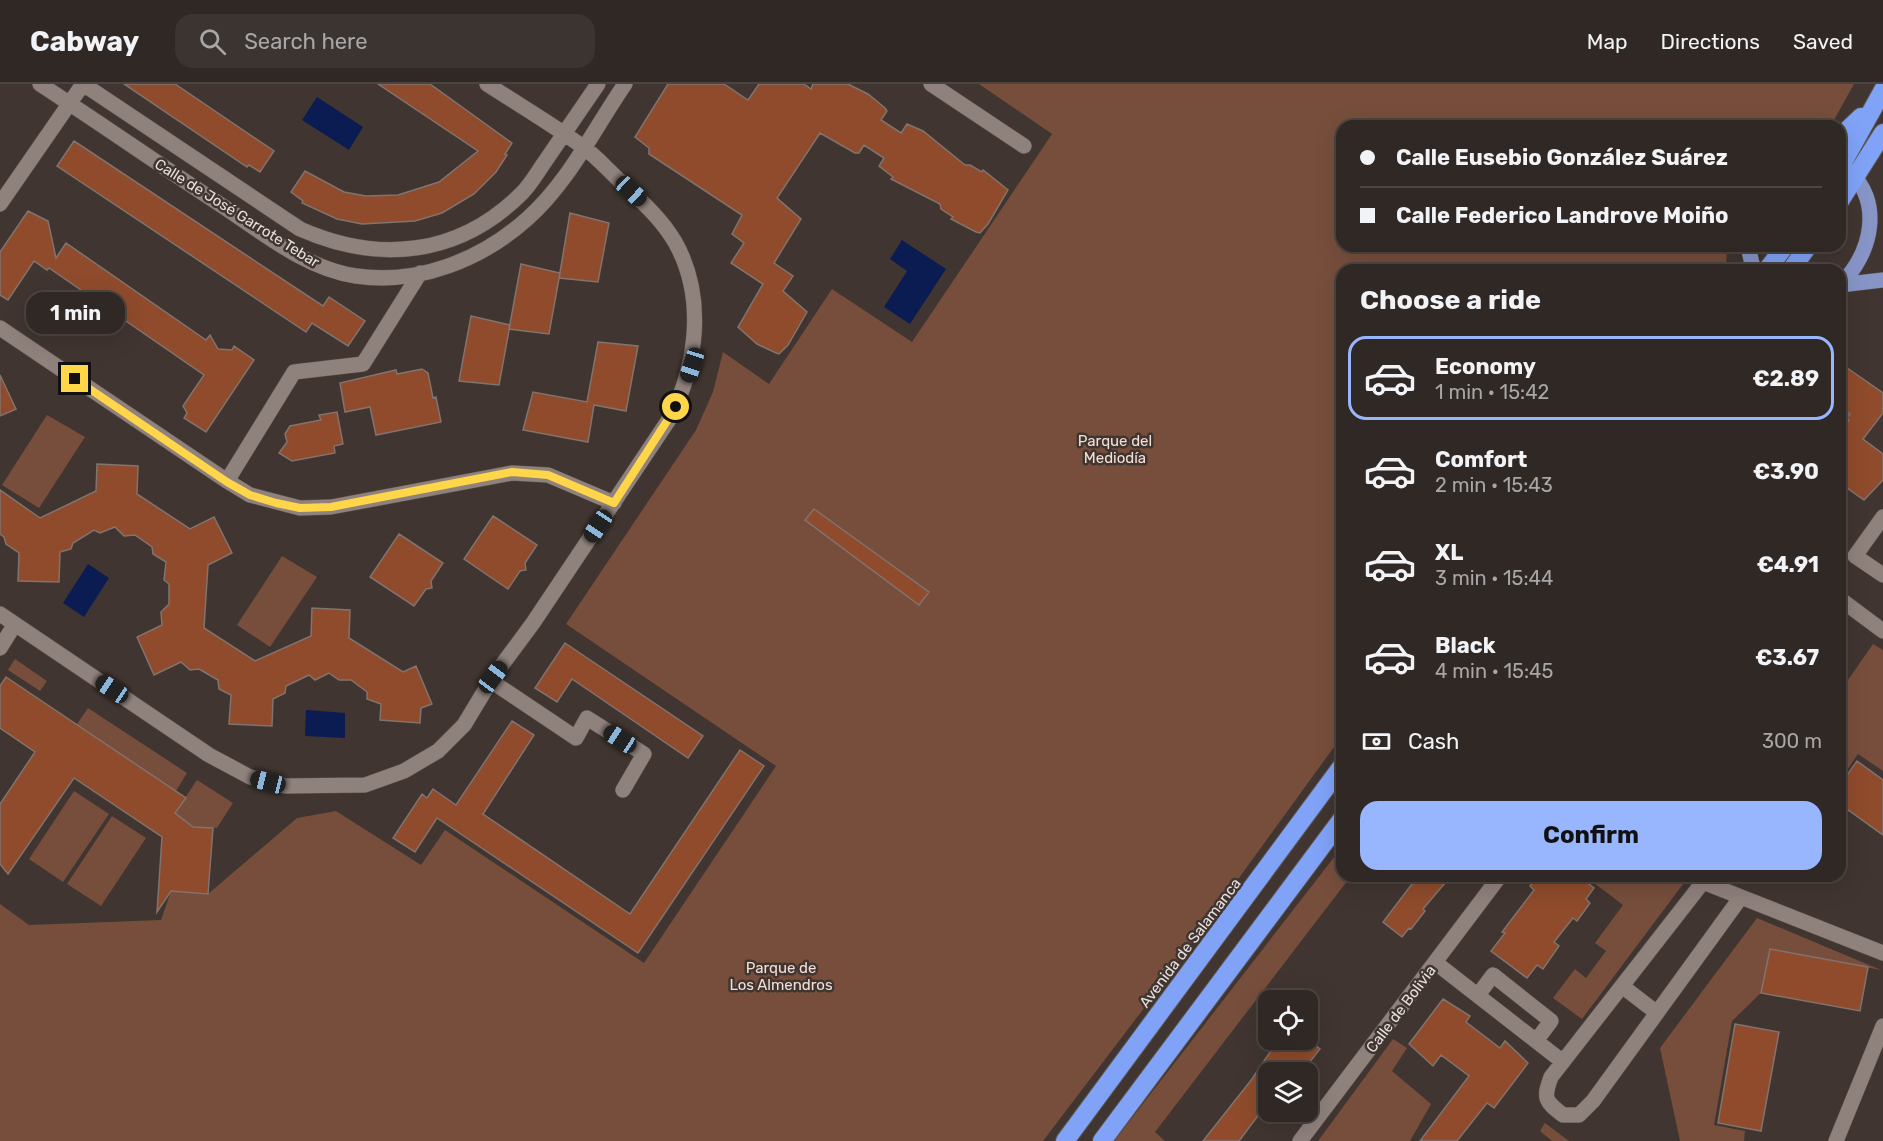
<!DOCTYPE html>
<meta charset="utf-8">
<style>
:root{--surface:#302824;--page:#3c3431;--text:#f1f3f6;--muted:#a8a6a6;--line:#4b4441;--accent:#97b6fd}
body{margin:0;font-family:Rubik,sans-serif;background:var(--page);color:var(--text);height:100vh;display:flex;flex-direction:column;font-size:22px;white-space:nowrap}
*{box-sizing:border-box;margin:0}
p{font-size:20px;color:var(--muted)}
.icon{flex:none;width:33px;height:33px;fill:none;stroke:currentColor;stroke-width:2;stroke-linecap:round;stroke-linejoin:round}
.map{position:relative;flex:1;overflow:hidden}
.panel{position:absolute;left:1336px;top:180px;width:510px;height:618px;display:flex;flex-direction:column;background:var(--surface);border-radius:18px;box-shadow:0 6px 24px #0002,0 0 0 2px var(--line)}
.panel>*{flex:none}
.top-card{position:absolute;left:1336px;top:36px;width:510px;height:132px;border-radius:18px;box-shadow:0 6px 24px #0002,0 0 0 2px var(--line);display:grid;align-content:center;height:132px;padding:0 24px;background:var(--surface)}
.fabs{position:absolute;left:1258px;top:906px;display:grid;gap:12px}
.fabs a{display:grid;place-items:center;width:60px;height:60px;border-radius:12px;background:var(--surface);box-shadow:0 6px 24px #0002,0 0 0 2px var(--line);font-size:30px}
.end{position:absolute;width:27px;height:27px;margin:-14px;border:8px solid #ffd54a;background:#111;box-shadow:0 0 0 3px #111}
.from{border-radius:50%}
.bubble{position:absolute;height:42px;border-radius:18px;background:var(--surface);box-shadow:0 6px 24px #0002,0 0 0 2px var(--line);font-size:20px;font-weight:700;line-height:42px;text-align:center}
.car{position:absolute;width:18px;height:36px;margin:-18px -9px;border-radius:8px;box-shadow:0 0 4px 2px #0007;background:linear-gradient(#222 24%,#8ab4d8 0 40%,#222 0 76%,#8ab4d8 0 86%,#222 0)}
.top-card b{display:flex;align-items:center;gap:21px;height:57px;font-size:22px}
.top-card b+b{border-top:2px solid var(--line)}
.top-card i{width:15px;height:15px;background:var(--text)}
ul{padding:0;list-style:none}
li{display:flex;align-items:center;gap:18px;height:84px;margin:0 12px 9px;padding:0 12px;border:3px solid transparent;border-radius:18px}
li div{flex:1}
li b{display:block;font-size:22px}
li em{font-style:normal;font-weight:700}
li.active{border-color:var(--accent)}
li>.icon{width:54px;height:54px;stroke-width:1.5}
h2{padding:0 24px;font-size:27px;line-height:72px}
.pay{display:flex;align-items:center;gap:15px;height:66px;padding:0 24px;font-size:22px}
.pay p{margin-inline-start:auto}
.primary-button{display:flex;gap:12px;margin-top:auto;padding:12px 24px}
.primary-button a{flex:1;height:69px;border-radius:18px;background:var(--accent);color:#111;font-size:24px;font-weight:700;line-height:69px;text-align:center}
header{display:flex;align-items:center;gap:36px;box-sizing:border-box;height:84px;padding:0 30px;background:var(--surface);border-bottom:2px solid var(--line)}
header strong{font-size:28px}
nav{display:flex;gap:33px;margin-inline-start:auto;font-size:21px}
.search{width:420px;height:54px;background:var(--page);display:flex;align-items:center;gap:15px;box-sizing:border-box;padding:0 21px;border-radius:18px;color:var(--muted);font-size:22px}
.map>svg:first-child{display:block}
</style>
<header>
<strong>Cabway</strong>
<div class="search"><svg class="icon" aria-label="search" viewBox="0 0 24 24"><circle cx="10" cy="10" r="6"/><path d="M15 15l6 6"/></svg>Search here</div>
<nav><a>Map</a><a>Directions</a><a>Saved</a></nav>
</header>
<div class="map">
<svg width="1883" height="1057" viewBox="0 0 1883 1057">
<rect width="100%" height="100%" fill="#403530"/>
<!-- green -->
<path fill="#774e3c" d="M979 0H1854L1834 36 1824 42H1342V162H1727L1726 186H1342V652L1154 911 1043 1057H0V820L29 841 161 836 171 807 208 810 297 734 336 727 421 781 445 746 644 879 776 682 566 540 696 346 713 308 723 268 769 300 832 205 912 258 1052 50Z
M47 331 85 353 39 424 2 401Z
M282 472 317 493 270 563 237 541Z
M1873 560 1883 566V687L1858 670 1841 695V606Z
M15 575 47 597 40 607 8 586Z
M88 624 187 689 176 707 77 640Z
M197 696 233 719 217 744 193 743 175 729Z
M74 707 109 730 63 798 29 775Z
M112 732 146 754 101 822 67 800Z
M1342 763V792H1351L1155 1048 1165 1057H1114Z
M1585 792H1689L1582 935 1553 914 1575 885 1586 894 1606 867 1595 859 1623 821Z
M1757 834 1881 886 1770 865 1761 909 1732 937 1714 1041 1745 1047 1744 1057H1680L1660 964Z
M1393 955 1407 964 1392 987 1431 1020 1410 1057H1318Z
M1545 1039 1569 1057H1552L1540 1047Z"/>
<!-- water -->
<path fill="#0b1c53" d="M317 13 363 43 349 66 302 36Z
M902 156 946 185 910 240 884 223 907 187 890 175Z
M88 480 109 494 84 533 63 519Z
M306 626 345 629V654L305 652Z"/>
<!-- building -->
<path fill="#8f4b2c" stroke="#81736e" stroke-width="1.5" d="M124 0H175L274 67 260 88 249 81 247 83Z
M378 0H430L512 59 505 70 507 71 496 88 474 110 442 129 415 137 362 140 337 135 302 119 303 117 291 108 305 87 344 108 366 112 398 111 439 98 478 67Z
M668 0H724L748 16 759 0H804L811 5 813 0H848L868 10 885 24 887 27 881 36 901 49 907 40 923 47 965 81H970L982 88 983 86 1008 106 988 140 980 149 976 148 951 135 953 133 941 125 940 120 891 95 893 93 879 82 884 74 864 61 859 69H855L820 49 777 114 801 135 774 179 793 192 783 207 807 228 788 261 779 270 776 269 757 260 738 243 763 200 731 179 744 159 732 150 742 131 649 70V64L635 53Z
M74 57 323 222 329 213 365 237 348 262 312 239 306 248 57 82Z
M28 127 48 137 56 174 66 159 206 256 210 251 218 265 232 266 234 262 254 276 206 348 184 334 187 329 183 322 204 291 49 184 47 186 34 177 8 216 0 211V168Z
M570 129 609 139 598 198 559 194Z
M521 180 560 189 549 250 509 245Z
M471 232 510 241 499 301 459 297Z
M598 258 638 262 626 327 594 321 588 358 523 346 533 308 587 318Z
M1840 279 1883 309V329L1863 355 1883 370V396L1864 416 1840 399V348L1849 336 1846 334 1850 330 1840 323Z
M422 285 428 289 433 314 436 313 441 338 376 351 370 323 345 328 340 299 396 286 397 290Z
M0 291 16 325 0 332Z
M337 328 343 360 334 362 335 369 292 377 279 369 287 358 285 350 290 342 321 336 319 331Z
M97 380 138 382 137 410 190 445 214 433 232 469 208 481 204 544 255 577 311 552 312 524 350 526 349 554 403 588 416 582 432 620 421 624 420 639 380 636 381 620 367 615V608L351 596H339L329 589 315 596 309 591 286 602 285 609 273 615 272 642 229 640 231 611 219 605 218 596 199 585 190 586 181 578 154 591 137 553 162 541 161 528 169 520V500L164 496 166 478 153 470 152 463 135 451 124 452 115 443 100 449 94 446 73 459 71 465 60 468 59 498 18 497 19 469 6 460 4 453 0 450V406L40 434 96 407Z
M814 425 929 508 919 521 805 436Z
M493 432 537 461 525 479 526 486 520 487 508 505 464 475Z
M399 450 443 479 431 497 432 504 426 505 414 522 370 493Z
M565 559 703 652 688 674 572 595 557 618 535 604Z
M6 593 186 714 175 729 193 743 213 744 208 810 171 807 157 828 162 753 74 694 8 790 0 780V720L35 668 0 644V602Z
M512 637 534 651 483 730 630 830 740 666 764 682 638 869 437 734 415 768 393 754 422 710 427 714 433 705 456 721Z
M1857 677 1883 696V751L1840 720V701Z
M1418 792H1451L1423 825 1425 827 1411 845 1409 844 1402 853 1383 838Z
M1538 792H1578L1594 804 1586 815 1590 819 1577 837 1573 834 1554 858 1559 862 1543 885 1537 881 1527 894 1491 867 1505 849 1502 848 1534 806 1530 802Z
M1770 865 1868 883 1860 927 1761 909Z
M1443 915 1470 932 1466 938 1500 964 1505 957 1528 979 1494 1024 1487 1019 1457 1057H1420L1469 992 1441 971 1433 982 1409 960Z
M1735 940 1779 948 1761 1047 1718 1039Z
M1278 956H1308L1320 965 1302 988 1294 983 1290 988H1269V1017L1239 1057H1203L1252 995Z"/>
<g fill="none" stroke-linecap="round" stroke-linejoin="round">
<defs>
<path id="minor" d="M40 0C101 40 160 81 221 121 262 148 306 185 356 192 418 201 481 176 527 135 568 99 594 45 625 0
M83 0 300 145C379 180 459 172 522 109 531 100 537 89 544 79 562 53 580 26 598 0
M931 0 1024 62
M0 120 83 0
M0 244 227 397 250 411 300 424 331 423 512 389 548 391 614 419
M227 397 294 288 363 280 420 189
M1883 433 1855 472 1883 491
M1840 515 1883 547
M0 530 209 671 250 693 285 702 365 701 404 687 438 667 464 641 493 593 533 539 670 334C697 281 706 213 675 158 661 134 640 116 620 97 608 86 596 72 583 63 552 40 519 21 487 0
M0 564 15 540
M491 597 576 654 587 634 644 670 623 706
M1741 813 1593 1017 1579 1031H1563C1545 1017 1543 1015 1551 993L1703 798 1883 869
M1436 879 1563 978
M1622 902 1657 929
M1478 911 1493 891 1551 937 1536 957
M1300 1057 1500 792
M1836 1057 1883 942"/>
<path id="major" d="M1748 162 1752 180 1756 186
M1840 201C1873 168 1883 117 1848 86
M1840 201 1883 196"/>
<path id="highway" d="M1840 53 1861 33
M1840 84 1883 6
M1840 117 1883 49
M1767 186 1785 162
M1791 186 1808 162
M1065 1057 1342 682
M1102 1057 1342 735"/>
</defs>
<!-- minor casing -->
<use href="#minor" stroke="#5c534f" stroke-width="16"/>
<!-- major casing -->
<use href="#major" stroke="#5c534f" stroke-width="16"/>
<!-- highway casing -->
<use href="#highway" stroke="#5c534f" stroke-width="20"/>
<!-- minor -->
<use href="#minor" stroke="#8f817c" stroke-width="15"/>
<!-- major -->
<use href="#major" stroke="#8695c6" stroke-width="15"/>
<!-- highway -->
<use href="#highway" stroke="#80a3f8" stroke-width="18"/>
</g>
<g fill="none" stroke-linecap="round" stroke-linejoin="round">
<!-- route -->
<path stroke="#ffd54a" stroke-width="8" d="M75 295 227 398 250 411 276 419 300 424 331 423 512 388 548 391 614 419 676 323"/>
</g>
<g text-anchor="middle" stroke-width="5" stroke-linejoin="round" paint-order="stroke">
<!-- street labels -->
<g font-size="15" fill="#e6dfdc" stroke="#403530">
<text transform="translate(237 129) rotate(32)" y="5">Calle de José Garrote Tebar</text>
<text transform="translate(1190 859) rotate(-53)" y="5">Avenida de Salamanca</text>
<text transform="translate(1401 925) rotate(-53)" y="5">Calle de Bolivia</text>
</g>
<!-- park labels -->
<g font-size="15" fill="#f4dfd6" stroke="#403530">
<text x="1115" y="362">Parque del<tspan x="1115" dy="17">Mediodía</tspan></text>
<text x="781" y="889">Parque de<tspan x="781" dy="17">Los Almendros</tspan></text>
</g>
</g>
</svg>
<div class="fabs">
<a><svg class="icon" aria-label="locate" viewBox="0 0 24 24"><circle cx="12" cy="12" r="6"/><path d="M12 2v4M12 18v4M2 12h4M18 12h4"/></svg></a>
<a><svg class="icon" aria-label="layers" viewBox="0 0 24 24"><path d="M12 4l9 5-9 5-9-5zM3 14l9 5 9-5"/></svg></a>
</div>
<i class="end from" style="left:676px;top:323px"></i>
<i class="end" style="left:75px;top:295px"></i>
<div class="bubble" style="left:26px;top:208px;width:99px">1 min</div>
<i class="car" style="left:631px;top:107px;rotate:133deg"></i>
<i class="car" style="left:692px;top:281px;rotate:198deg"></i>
<i class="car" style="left:598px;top:442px;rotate:214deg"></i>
<i class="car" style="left:493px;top:593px;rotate:37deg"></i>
<i class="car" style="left:112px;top:605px;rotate:304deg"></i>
<i class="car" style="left:620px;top:655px;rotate:303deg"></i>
<i class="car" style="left:268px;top:698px;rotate:284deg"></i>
<div class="top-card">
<b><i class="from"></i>Calle Eusebio González Suárez</b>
<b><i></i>Calle Federico Landrove Moiño</b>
</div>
<section class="panel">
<h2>Choose a ride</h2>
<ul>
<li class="active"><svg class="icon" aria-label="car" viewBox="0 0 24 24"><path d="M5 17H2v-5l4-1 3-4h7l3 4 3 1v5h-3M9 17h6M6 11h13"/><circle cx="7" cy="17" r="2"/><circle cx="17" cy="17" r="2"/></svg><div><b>Economy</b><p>1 min · 15:42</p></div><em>€2.89</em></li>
<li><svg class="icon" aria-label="car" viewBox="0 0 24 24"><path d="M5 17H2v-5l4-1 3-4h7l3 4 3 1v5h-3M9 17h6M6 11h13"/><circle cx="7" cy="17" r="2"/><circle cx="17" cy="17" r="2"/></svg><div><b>Comfort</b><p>2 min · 15:43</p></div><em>€3.90</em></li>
<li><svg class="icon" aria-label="car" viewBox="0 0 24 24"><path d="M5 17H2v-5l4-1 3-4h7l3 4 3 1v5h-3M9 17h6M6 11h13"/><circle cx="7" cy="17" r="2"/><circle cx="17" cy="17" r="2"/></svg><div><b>XL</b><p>3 min · 15:44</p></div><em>€4.91</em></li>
<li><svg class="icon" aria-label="car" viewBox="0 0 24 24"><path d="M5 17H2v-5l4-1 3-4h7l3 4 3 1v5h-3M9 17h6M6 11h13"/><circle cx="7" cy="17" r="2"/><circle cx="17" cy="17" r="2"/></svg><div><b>Black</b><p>4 min · 15:45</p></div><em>€3.67</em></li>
</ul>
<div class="pay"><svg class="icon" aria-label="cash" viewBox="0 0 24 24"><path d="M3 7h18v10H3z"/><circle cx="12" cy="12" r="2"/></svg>Cash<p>300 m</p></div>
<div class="primary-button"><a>Confirm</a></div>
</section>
</div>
